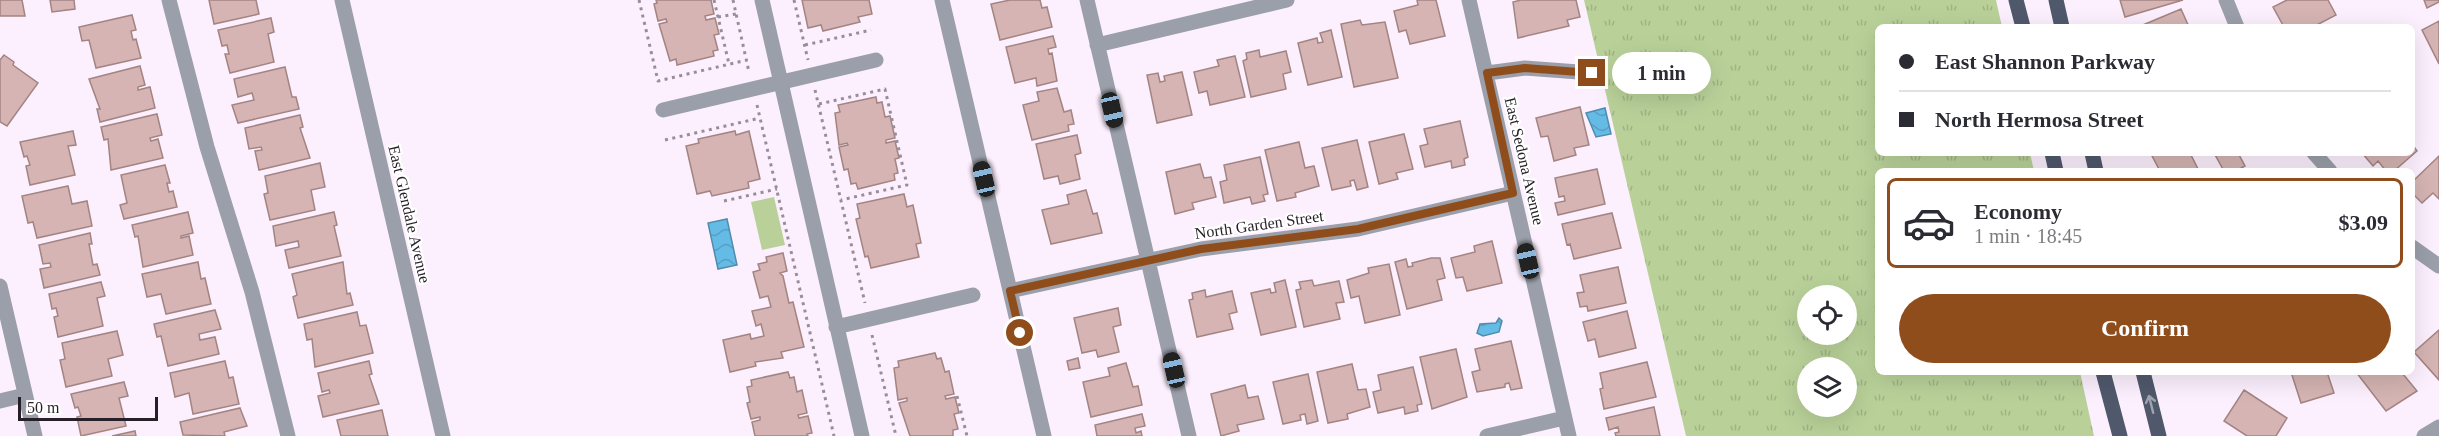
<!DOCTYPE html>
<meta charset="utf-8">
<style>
:root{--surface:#fff;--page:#f2f2f3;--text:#2b2b33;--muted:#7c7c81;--line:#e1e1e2;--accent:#8f4d1b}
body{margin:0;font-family:"Times New Roman",serif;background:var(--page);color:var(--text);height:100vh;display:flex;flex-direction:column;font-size:22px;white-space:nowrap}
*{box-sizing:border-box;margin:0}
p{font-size:20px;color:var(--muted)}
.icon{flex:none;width:33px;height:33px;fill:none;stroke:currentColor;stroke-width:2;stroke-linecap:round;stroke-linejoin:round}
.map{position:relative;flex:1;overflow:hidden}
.panel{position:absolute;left:1875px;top:168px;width:540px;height:207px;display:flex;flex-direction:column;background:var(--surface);border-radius:9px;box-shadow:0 6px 24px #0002}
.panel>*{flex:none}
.top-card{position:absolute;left:1875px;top:24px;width:540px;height:132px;border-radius:9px;box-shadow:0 6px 24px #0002;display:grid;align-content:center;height:132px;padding:0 24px;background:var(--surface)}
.buttons{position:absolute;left:1797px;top:285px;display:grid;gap:12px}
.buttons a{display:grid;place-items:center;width:60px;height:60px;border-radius:50%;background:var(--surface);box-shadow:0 6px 24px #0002;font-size:30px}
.scale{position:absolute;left:18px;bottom:15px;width:140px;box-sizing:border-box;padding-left:6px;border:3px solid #261f27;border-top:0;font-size:16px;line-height:21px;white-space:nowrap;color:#261f27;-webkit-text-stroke:4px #fff;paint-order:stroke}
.end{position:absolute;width:27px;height:27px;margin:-14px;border:8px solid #8f4d1b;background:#fff;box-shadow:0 0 0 3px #fff}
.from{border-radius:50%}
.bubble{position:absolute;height:42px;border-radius:21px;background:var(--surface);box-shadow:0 6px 24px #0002;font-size:20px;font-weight:700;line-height:42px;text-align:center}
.car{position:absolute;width:18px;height:36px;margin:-18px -9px;border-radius:8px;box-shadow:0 0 4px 2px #0007;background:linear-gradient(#222 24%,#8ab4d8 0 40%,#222 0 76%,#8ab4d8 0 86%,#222 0)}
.top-card b{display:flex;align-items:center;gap:21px;height:57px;font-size:22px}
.top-card b+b{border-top:2px solid var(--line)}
.top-card i{width:15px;height:15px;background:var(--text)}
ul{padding:10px 0 0;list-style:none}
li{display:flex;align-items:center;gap:18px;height:90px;margin:0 12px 9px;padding:0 12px;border:3px solid transparent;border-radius:9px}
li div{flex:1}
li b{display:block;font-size:22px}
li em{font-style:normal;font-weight:700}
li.on{border-color:var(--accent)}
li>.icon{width:54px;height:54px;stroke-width:1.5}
.cta{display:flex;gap:12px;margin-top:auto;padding:12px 24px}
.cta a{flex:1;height:69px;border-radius:36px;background:var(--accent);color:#fff;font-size:24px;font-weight:700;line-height:69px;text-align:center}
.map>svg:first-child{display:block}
</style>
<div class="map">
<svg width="2439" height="436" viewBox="0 0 2439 436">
<defs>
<pattern id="grass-tufts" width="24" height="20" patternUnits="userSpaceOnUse" patternTransform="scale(1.5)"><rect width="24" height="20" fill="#b9d199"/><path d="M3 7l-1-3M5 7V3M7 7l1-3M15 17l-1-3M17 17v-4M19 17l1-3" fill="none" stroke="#9fb384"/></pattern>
<pattern id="water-waves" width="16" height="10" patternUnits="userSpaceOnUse" patternTransform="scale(1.5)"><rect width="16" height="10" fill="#64bbe5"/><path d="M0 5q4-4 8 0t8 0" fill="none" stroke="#57a0c4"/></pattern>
</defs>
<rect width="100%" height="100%" fill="#fdf0fe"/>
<!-- grass -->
<path fill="url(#grass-tufts)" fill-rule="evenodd" d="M1584 0H1996L2002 27H1878V153H2030L2034 171H1878V372H2080L2094 436H1686ZM1808 296H1846V334H1808ZM1808 368H1846V406H1808Z"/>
<!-- park -->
<path fill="#b9d199" d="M774 197 785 245 762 250 751 202Z"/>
<!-- water -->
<path fill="url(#water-waves)" stroke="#518cac" stroke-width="1.5" d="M1605 108 1611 134 1596 137 1586 113Z
M727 219 737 265 718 269 708 223Z
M1499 318 1502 321 1499 332 1483 336 1477 333 1480 324 1496 323Z"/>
<!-- building -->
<path fill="#d5b4b3" stroke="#a38483" stroke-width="1.5" d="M0 0H22L25 16H0Z
M50 0H74L75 9 52 12Z
M209 0H256L259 14 214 24Z
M656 0H711L714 14 705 16 706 20 715 18 719 34 714 35 718 50 713 51 714 56 677 65 676 59 670 61 659 24 667 22 666 19 658 21 654 4 657 3Z
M802 0H869L872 14 858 17 860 22 823 31 821 25 808 28Z
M1010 0H1040L1042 8 1047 7 1052 27 1000 40 991 4Z
M1417 0H1436L1445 36 1410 44 1406 30 1399 32 1394 11 1418 5Z
M1521 0H1576L1580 17 1567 20 1569 26 1518 38 1513 2Z
M2120 0H2183L2125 17Z
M2287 0H2328L2336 15 2313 27H2284L2273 7Z
M2424 0H2439V2L2427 8Z
M2181 9 2189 27H2138Z
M132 15 136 30 131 31 133 40 136 39 141 58 96 68 89 40 82 41 79 27Z
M271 18 274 32 268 34 274 62 230 73 225 54H229L227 45 222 46 218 30Z
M1360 20 1362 25 1385 22 1398 78 1354 87 1341 24Z
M2439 21V64L2422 30Z
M1331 30 1342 77 1308 85 1298 43 1317 38 1318 43 1323 42 1320 33Z
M1053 36 1056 47 1048 49 1049 54 1052 53 1057 81 1037 86 1036 78 1015 83 1006 47Z
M1259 50 1260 57 1286 51 1291 72 1283 74 1286 89 1251 97 1243 61 1247 59 1246 53Z
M4 55 14 62 13 65 38 83 7 126 0 122V60Z
M1235 56 1245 97 1210 105 1207 91 1199 93 1194 72 1219 66 1217 60Z
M140 66 145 85 138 87V90L150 87 155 108 100 122 97 109H100L89 79Z
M285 67 292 97H296L299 109 238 123 232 105 254 100 252 93 238 97 234 79Z
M1182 72 1192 115 1157 123 1147 75 1158 73 1160 82 1165 81 1164 76Z
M1057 88 1064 112 1071 110 1074 124 1068 125 1069 131 1032 140 1023 105 1039 101 1037 92Z
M876 97 877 103 882 102 885 117 890 116 895 138 886 140V143L895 141 899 158 895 159 898 173 894 174 895 180 858 189 856 183 851 184 848 169 844 170 839 147 848 145 847 143 839 145 835 113 840 112 838 105Z
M1580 107 1589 145 1574 148 1576 155 1554 161 1548 136 1541 137 1536 118Z
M157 114 162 135 150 138 151 141 158 139 163 158 111 170 108 139 104 140 101 127Z
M300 115 303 127 300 128 310 158 259 170 255 151 262 150 261 147 249 149 245 128Z
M1460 121 1468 157 1464 159 1465 165 1452 168 1451 161 1425 167 1420 146 1428 144 1424 129Z
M73 131 76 145 68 146 75 175 30 185 26 166 30 165 27 156 24 157 20 142Z
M735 131 736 135 749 131 760 179 748 182 749 188 712 196 710 191 697 194 686 146 699 143 698 139Z
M1404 134 1413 169 1396 173 1398 179 1379 184 1369 142Z
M1077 135 1081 153 1075 155 1080 179 1060 184 1058 176 1044 179 1036 144Z
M1357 140 1368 187 1357 190 1354 180 1350 181 1351 186 1332 190 1322 148Z
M1299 142 1305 168 1314 166 1319 186 1295 193 1296 197 1277 201 1265 150Z
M2412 144 2417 151 2394 171H2386L2378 161 2373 166 2362 153H2412Z
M2154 153H2190L2199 171H2160L2151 154Z
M2214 153H2238L2245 166 2236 171H2224Z
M2439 156V199L2433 193 2422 203 2412 193V182Z
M1260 157 1268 194 1263 195 1265 201 1252 204 1250 197 1224 203 1220 182 1227 180 1224 165Z
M320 163 325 187 311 190 315 210 270 220 264 194 268 193 265 176Z
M1200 164 1204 178 1211 177 1216 197 1192 203 1194 209 1175 214 1166 172Z
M165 165 170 183H167L169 192 173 191 177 207 124 219 120 205 127 203 121 175Z
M1597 169 1605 204 1558 215 1555 203 1565 201 1564 196 1559 197 1555 178Z
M68 186 72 204 87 201 92 226 37 238 33 222 28 223 22 196Z
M1086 190 1093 214 1097 213 1102 233 1051 244 1042 210 1069 204 1067 195Z
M904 194 907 207 913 205 921 243 916 244 919 257 871 268 868 256 865 257 856 219 860 218 857 204Z
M188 212 193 233 181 236V238L189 236 193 255 143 267 138 236 135 237 132 225Z
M334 212 337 225 334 226 341 256 289 268 285 250 299 247 298 241 276 246 273 226Z
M1612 213 1621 248 1574 259 1570 244 1567 245 1562 224Z
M90 233 92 244H89L93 265 97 264 100 275 44 288 40 269 51 267 50 263 43 264 39 245Z
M1492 241 1502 283 1467 291 1463 277 1456 278 1451 258 1475 252 1474 246Z
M783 253 787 271 780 273 783 276 789 303 793 302 804 347 781 352 783 358 755 362 756 366 730 372 723 340 750 334 751 339 764 336 761 324 756 326 752 311 771 307 768 296 760 298 753 272 760 270 758 264 767 262 766 257Z
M1431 258H1440L1445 278 1437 280 1442 300 1407 309 1395 262 1406 259 1408 267 1413 266 1412 263Z
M198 262 201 279 205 278 211 304 166 314 161 294 147 297 142 274Z
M343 262 347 294 350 293 353 305 298 318 293 297 297 295 292 274Z
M1389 264 1400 315 1365 323 1359 296 1351 298 1347 280 1369 273 1368 268Z
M1618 267 1626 303 1588 311 1587 306 1580 307 1577 293 1584 292 1580 275Z
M1285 280 1296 327 1261 335 1251 293 1270 289 1271 293 1276 292 1274 283Z
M1312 280 1314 286 1339 281 1344 302 1336 303 1340 319 1304 327 1296 290 1301 289 1299 282Z
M101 282 105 296 97 298 103 326 58 337 54 317 58 316 56 308 52 309 49 294Z
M1205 290 1206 297 1232 291 1237 312 1229 314 1233 329 1197 337 1189 300 1193 299 1192 293Z
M1118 308 1121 325 1113 327 1119 352 1098 357 1096 350 1082 353 1074 318Z
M215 310 221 329 199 334 200 340 215 337 219 354 168 366 161 336 157 337 154 324Z
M1627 311 1636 348 1599 357 1595 339 1588 341 1583 322Z
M357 312 360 326 366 325 373 353 315 367 312 339 307 340 304 324Z
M2439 330V380L2414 352Z
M117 331 123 355 108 359 112 376 66 387 60 360 65 359 62 343Z
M1511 341 1522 388 1511 390 1509 383 1505 384V387L1477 392 1472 372 1480 370 1475 349Z
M1456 349 1467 397 1432 409 1420 357Z
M935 353 937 359 941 358 945 372 949 371 954 394 945 396 946 399 955 397 959 413 954 414 958 429 953 430V436H910L899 403 907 401V398L898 400 894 368 899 367 898 361Z
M1078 358 1080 368 1069 370 1067 361Z
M225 361 229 378 233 377 239 404 193 414 189 393 175 397 170 373Z
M369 361 372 374 369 375 379 404 323 417 318 396 330 393 329 390 322 392 318 373Z
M1647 362 1656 397 1604 409 1600 389 1603 388 1600 373Z
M1126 363 1133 387 1138 386 1142 405 1091 417 1083 382 1110 376 1108 368Z
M1352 364 1358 390 1366 389 1370 407 1347 414 1348 419 1328 423 1317 372Z
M1413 367 1422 404 1417 405 1418 411 1405 414 1404 407 1378 413 1373 392 1381 390 1378 375Z
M788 372 790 378 794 377 797 392 802 390 807 413 798 415 799 418 808 416 812 433 807 434 808 436H755L752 422 760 420V417L751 419 747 403 750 402 747 387 752 386 751 380Z
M2291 372H2327L2334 393 2301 403Z
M2356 372H2405L2403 374 2417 391 2386 411Z
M1308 374 1318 421 1307 424 1305 414 1300 415 1301 420 1283 424 1273 382Z
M124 382 128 396 119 398 126 426 81 436 77 417 81 416 78 407 75 408 71 394Z
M1245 385 1248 398 1258 396 1264 419 1237 425 1239 431 1221 436 1211 394Z
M2244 390 2287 418 2276 436H2247L2224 421Z
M1654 407 1660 436H1616L1615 433 1619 432 1618 427 1609 430 1606 418Z
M240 408 247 426 224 432 225 436 183 435 180 422Z
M382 410 388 436H341L337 420Z
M1142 414 1145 426 1135 428 1136 433 1141 431 1142 436H1097L1095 425Z
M135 431 136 436H112Z"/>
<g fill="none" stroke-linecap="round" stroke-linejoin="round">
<!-- path -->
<path stroke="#988e99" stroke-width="3" stroke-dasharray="3 4.5" stroke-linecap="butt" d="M639 0 658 81 747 60
M714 0 729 64
M733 0 749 72
M794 0 808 60
M718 17 736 14
M805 45 871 30
M815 90 865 303
M819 104 885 89 907 185 841 200
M757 105 834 436
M665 140 760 118
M724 201 777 189
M872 335 896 436
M957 396 967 436"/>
<!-- minor -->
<path stroke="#9a9faa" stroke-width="15" d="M169 0 207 147 252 292 288 436
M342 0 443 436
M762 0 862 436
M942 0 1044 436
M1087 0 1189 436
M1469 0 1569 436
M2226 0 2237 27
M1097 45 1287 0
M1487 73 1525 68 1592 73
M663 110 876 60
M2314 153 2330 171
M2412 247 2439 266
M0 286 35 436
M1010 291 1201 249 1358 229 1513 193
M836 327 973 295
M0 401 25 395
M1487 436 1564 418
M2424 436 2439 427"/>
<!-- major -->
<path stroke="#50596c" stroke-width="15" d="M2016 0 2023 27
M2056 0 2062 27
M2052 153 2056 171
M2092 153 2096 171
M2103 372 2120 436
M2143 372 2159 436"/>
</g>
<!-- one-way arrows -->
<defs><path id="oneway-shaft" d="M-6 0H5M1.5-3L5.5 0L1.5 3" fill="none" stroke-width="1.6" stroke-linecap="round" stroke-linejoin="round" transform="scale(1.5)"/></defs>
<use stroke="#9fa4ae" href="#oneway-shaft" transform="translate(2151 404) rotate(-104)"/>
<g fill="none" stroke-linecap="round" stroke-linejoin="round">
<!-- route -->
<path stroke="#8f4d1b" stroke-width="8" d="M1020 333 1010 291 1201 249 1358 229 1513 193 1487 73 1525 68 1592 73"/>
</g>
<g text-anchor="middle" stroke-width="4.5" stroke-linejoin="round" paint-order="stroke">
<!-- street labels -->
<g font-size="16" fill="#261f27" stroke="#fff">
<text transform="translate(1525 161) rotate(77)" y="6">East Sedona Avenue</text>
<text transform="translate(410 214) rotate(77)" y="6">East Glendale Avenue</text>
<text transform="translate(1259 224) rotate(-8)" y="6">North Garden Street</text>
</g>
</g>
</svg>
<div class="buttons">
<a><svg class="icon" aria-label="locate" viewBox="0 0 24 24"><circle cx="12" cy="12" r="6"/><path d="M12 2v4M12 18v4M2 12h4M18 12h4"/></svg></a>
<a><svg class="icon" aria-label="layers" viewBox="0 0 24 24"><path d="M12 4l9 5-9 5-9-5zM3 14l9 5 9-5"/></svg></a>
</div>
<div class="scale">50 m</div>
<i class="end from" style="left:1020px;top:333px"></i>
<i class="end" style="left:1592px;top:73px"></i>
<div class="bubble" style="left:1612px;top:52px;width:99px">1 min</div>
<i class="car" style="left:1112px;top:110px;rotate:167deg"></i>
<i class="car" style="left:984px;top:179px;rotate:347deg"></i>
<i class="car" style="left:1528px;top:261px;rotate:347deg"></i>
<i class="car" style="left:1174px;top:370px;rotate:347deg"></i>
<div class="top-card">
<b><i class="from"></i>East Shannon Parkway</b>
<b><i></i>North Hermosa Street</b>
</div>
<section class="panel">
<ul>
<li class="on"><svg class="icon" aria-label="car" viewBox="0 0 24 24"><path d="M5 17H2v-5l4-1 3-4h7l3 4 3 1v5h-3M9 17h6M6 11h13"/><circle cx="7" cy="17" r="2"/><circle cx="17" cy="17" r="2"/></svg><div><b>Economy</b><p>1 min · 18:45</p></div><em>$3.09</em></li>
</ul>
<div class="cta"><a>Confirm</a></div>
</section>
</div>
